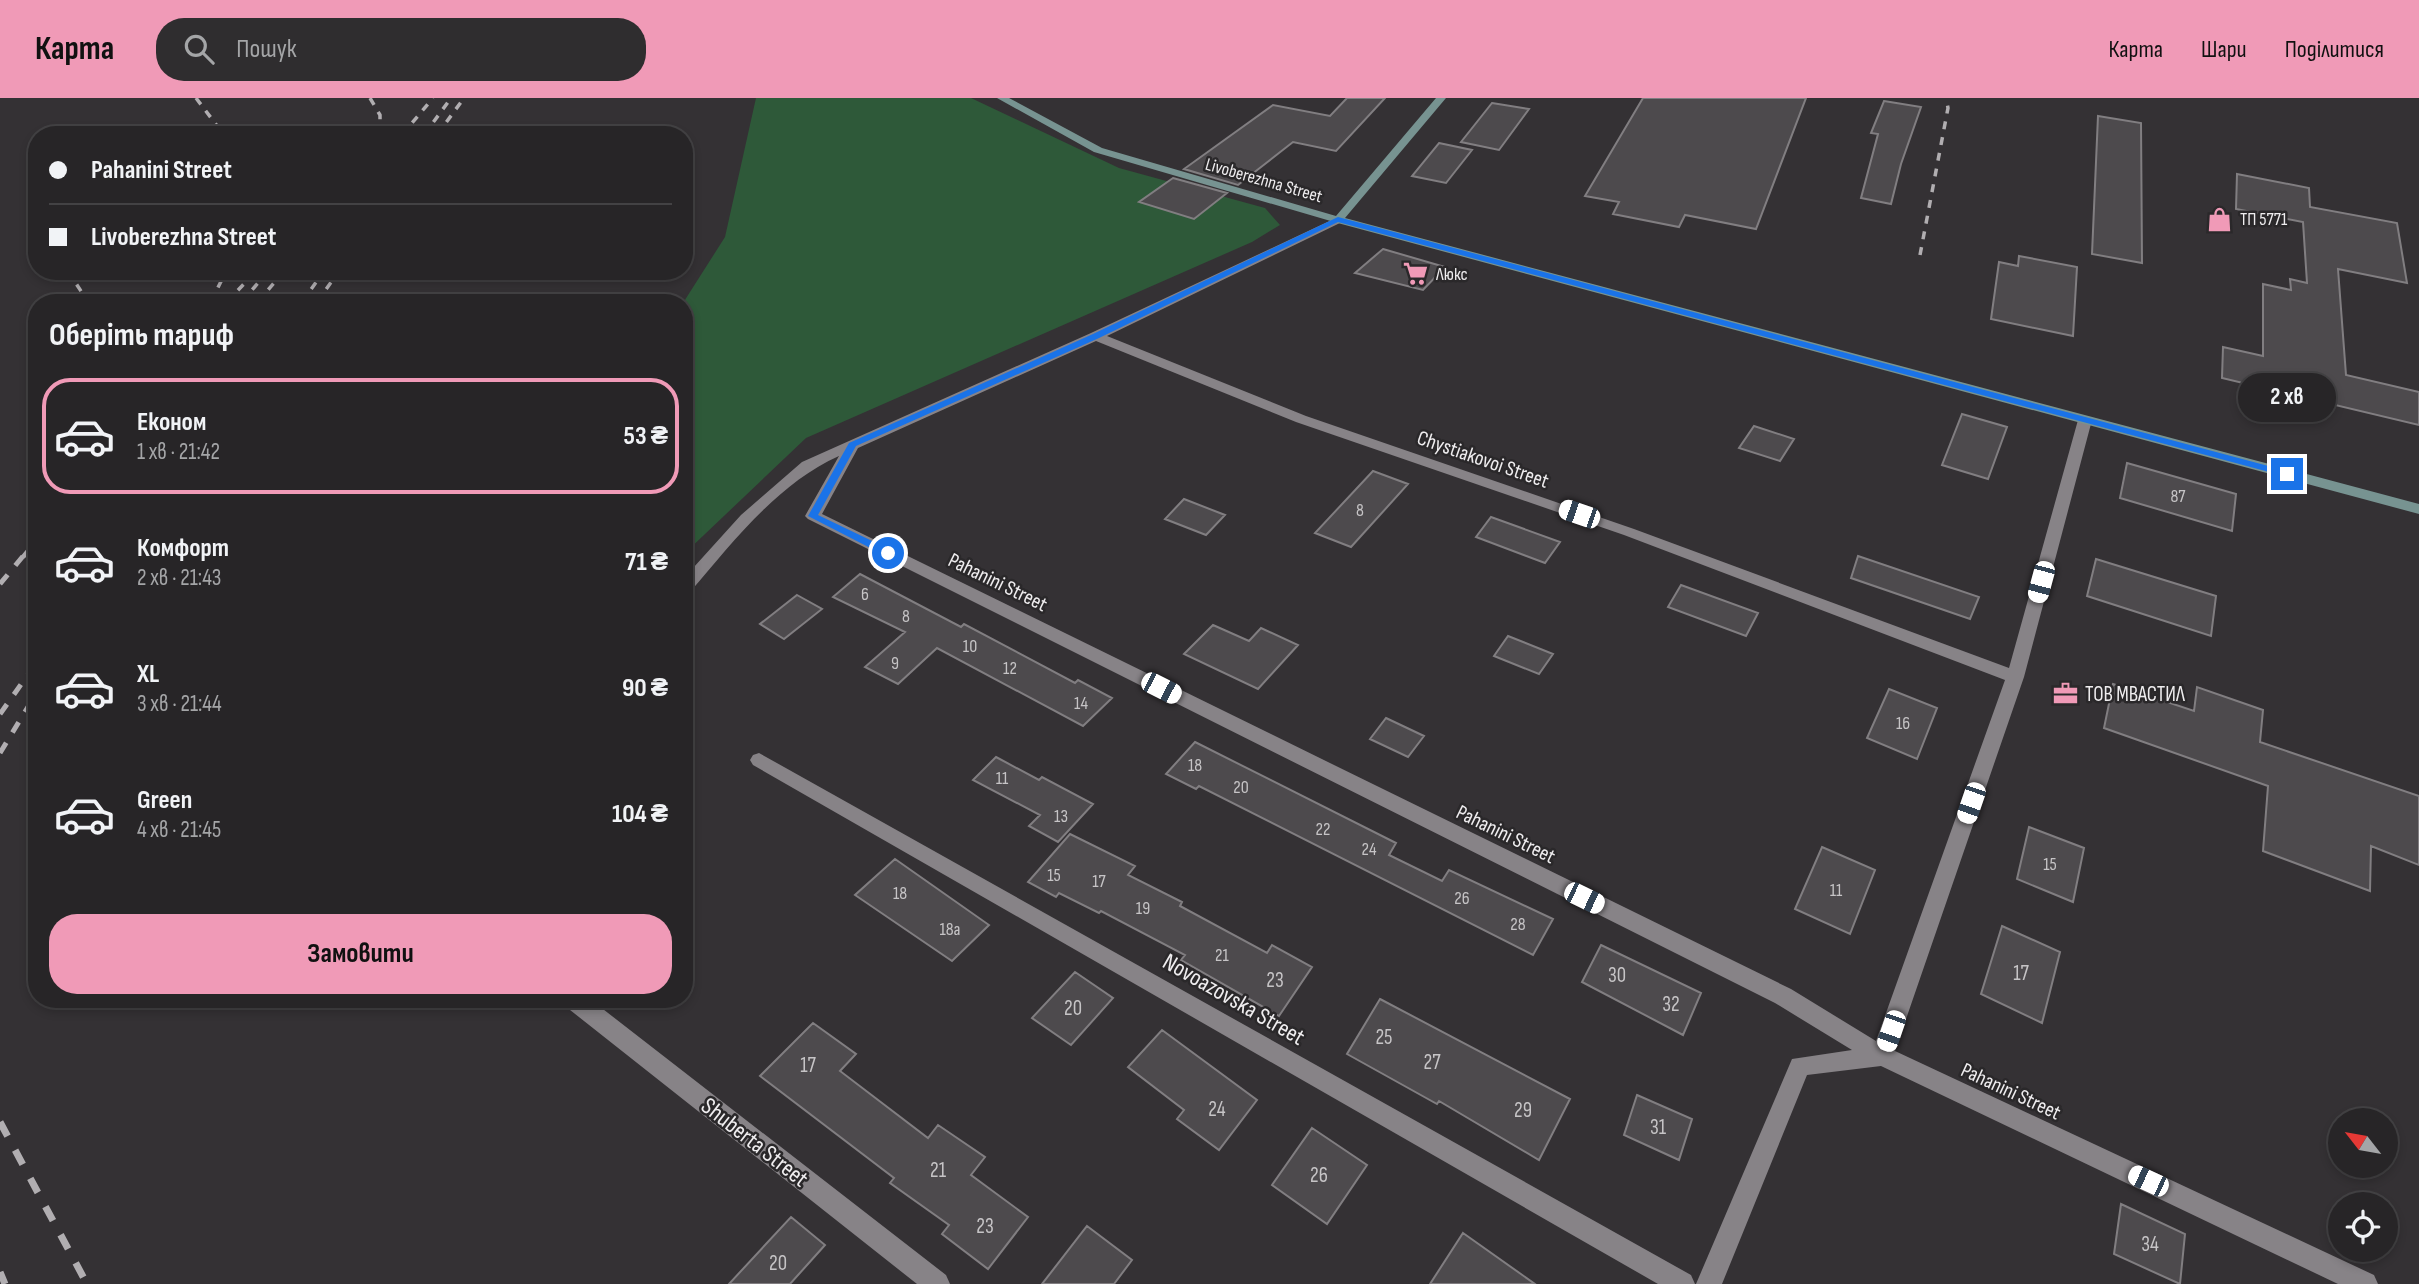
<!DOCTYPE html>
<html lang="uk">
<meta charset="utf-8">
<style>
:root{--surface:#272527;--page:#2f2d2f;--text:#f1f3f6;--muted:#a4a5a7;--line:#434244;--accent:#f09ab7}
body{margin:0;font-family:"Sofia Sans Condensed",sans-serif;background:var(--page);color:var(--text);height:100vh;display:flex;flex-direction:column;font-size:26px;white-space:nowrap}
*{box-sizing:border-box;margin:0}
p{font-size:23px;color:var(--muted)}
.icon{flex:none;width:38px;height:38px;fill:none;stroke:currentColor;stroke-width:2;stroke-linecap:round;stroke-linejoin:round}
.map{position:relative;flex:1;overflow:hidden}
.panel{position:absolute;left:28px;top:196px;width:665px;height:714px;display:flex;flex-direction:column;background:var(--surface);border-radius:28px;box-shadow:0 4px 10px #0003,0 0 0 2px var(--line)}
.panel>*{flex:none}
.guide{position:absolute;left:28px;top:28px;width:665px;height:154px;border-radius:28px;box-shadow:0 4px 10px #0003,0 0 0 2px var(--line);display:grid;align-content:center;height:154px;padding:0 21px;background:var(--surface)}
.needle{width:46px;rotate:301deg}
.buttons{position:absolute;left:2328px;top:1010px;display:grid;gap:14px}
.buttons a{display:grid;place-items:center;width:70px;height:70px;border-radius:50%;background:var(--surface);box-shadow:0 4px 10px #0003,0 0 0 2px var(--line);font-size:35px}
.end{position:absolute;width:32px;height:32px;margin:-16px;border:9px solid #1a73e8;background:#fff;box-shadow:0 0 0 4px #fff}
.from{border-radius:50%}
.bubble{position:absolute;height:49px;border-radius:24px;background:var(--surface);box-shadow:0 4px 10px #0003,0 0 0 2px var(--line);font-size:23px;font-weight:700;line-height:49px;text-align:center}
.car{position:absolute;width:21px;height:42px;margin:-21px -10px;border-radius:9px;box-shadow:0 0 5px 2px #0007;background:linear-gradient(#fff 24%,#345 0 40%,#fff 0 76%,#345 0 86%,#fff 0)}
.guide b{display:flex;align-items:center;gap:24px;height:66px;font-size:26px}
.guide b+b{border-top:2px solid var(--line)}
.guide i{width:18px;height:18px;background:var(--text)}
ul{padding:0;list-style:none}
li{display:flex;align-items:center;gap:21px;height:116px;margin:0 14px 10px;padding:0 7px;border:4px solid transparent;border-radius:28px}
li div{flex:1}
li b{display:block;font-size:26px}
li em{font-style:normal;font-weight:700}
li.current{border-color:var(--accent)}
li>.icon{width:63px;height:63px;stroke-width:1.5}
h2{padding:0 21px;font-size:32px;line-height:84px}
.cta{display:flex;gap:14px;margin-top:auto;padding:14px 21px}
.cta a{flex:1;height:80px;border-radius:28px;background:var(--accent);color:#111;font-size:28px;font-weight:700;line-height:80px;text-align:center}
header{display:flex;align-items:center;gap:42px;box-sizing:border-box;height:98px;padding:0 35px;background:var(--accent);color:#111}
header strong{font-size:33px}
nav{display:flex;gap:38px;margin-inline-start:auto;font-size:24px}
.search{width:490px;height:63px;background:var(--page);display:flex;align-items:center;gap:18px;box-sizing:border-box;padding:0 24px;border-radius:28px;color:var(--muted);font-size:26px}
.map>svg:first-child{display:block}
</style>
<header>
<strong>Карта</strong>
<div class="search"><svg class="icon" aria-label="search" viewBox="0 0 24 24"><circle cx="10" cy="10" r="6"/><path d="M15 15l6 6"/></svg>Пошук</div>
<nav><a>Карта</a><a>Шари</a><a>Поділитися</a></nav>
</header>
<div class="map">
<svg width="2419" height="1186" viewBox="0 0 2419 1186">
<rect width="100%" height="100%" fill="#343134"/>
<!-- green -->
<path fill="#2e5939" d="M756 0H971L1119 70 1265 110 1280 127 1252 144 806 340 684 456 683 205 725 139Z"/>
<!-- building -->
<path fill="#4d4a4d" stroke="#817e81" stroke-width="2" d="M1347 0H1385L1336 53 1293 44 1238 87 1184 71 1273 7 1330 18Z
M1643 0H1806L1756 131 1685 117 1679 129 1613 116 1619 104 1585 98Z
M1884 3 1921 9 1901 66 1891 106 1861 100 1878 36 1871 35Z
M1492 5 1529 11 1499 52 1461 44Z
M2098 18 2141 25 2142 165 2092 156Z
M1439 45 1472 52 1446 85 1412 78Z
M2237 76 2309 90 2310 109 2397 125 2407 185 2338 171 2346 277 2419 294V327L2222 280 2223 249 2263 258V186L2291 192 2290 181 2307 185 2303 124 2236 111Z
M1173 80 1227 95 1194 121 1139 104Z
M1383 151 1445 169 1423 192 1355 175Z
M2019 158 2077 169 2073 238 1991 221 1999 164 2018 168Z
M1962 316 2007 329 1988 381 1942 367Z
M1754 328 1794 341 1780 363 1739 350Z
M2127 365 2236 396 2232 433 2120 400Z
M1373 373 1408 386 1351 449 1315 435Z
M1184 401 1225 417 1206 437 1165 421Z
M1491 419 1560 444 1545 465 1476 439Z
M1858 458 1979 499 1970 521 1851 480Z
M2096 461 2216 498 2211 538 2087 498Z
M860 476 961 529 964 526 1075 585 1078 582 1112 600 1083 628 937 550 898 586 865 569 905 534 833 499Z
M1681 487 1758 515 1746 538 1668 509Z
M797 497 822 511 784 541 760 526Z
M1213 527 1249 543 1261 530 1298 547 1258 591 1184 556Z
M1508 538 1553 556 1539 576 1494 558Z
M2113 586 2194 613 2197 589 2263 612 2260 644 2419 698V767L2371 748 2370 793 2263 753 2268 688 2104 630Z
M1889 591 1937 610 1917 661 1867 640Z
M1386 620 1424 638 1408 659 1370 641Z
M1195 644 1396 745 1389 757 1442 783 1449 772 1553 821 1533 857 1199 688 1196 691 1166 676Z
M996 659 1039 682 1042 679 1093 706 1058 744 1029 728 1040 717 973 682Z
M2029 729 2084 750 2073 804 2017 781Z
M1070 736 1135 768 1128 777 1182 804 1180 808 1267 855 1272 847 1312 869 1279 918 1181 862 1185 857 1101 813 1099 815 1059 795 1056 799 1028 784Z
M1822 749 1875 772 1850 836 1795 811Z
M895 761 989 827 952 863 855 797Z
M2002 828 2060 854 2042 925 1981 896Z
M1601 847 1701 895 1683 937 1582 884Z
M1075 874 1113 900 1071 947 1032 920Z
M1380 901 1570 1001 1539 1062 1439 1003 1437 1006 1347 956Z
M813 925 856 956 840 973 928 1040 938 1027 985 1059 971 1077 1028 1119 988 1171 942 1136 949 1127 890 1085 894 1080 760 978Z
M1162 932 1257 1002 1219 1052 1177 1021 1184 1012 1128 969Z
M1637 997 1692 1021 1679 1062 1624 1037Z
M1312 1030 1367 1067 1327 1126 1272 1087Z
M2121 1106 2185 1136 2180 1186 2114 1156Z
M791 1119 825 1147 790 1186H729Z
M1087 1128 1132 1162 1114 1186H1042Z
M1463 1135 1535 1186H1430Z"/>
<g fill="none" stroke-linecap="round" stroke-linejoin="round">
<!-- street -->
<path fill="#878387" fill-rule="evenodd" d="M1338 119 1342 120V124L1107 238 1306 318 1634 431 2009 570 2078 322 2080 319H2090L2092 322 2024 579 1895 953 2374 1177 2378 1186H2338L1881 968 1807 977 1722 1186H1696L1792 961 1852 952 1775 905 808 421 805 418 839 358C777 386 733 444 690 494L684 495V480L741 417 802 364 1091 235ZM1096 243 1296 324 1624 437 2005 582 1876 943 1791 891 822 416 858 350Z
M759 655 1691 1177 1695 1186H1658L753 667 750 662 753 657Z
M562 901H590L946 1177 950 1186H917L565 908Z"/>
<!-- secondary -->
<path fill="#779391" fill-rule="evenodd" d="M997 0H1009L1102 50 1336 118 1436 0H1446L1345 120 2419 406V416L1334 124 1094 54Z"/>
<!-- rail-far3 -->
<path stroke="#b1aeb1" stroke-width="3.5" stroke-dasharray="8 8" stroke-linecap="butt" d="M196 0 224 37
M370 0 380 17V37
M402 37 433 0
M424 37 451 0
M437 37 464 0
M1920 157 1948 10 1946 0
M68 173 88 204
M211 204 226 173
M227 204 256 173
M242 204 268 173
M258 204 284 173
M302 204 324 173
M317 204 339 173"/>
<!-- rail-far2 -->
<path stroke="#b1aeb1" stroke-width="4.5" stroke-dasharray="10 10" stroke-linecap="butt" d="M87 202 89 205
M210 205 212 202
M226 205 229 202
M241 205 244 202
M257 205 260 202
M301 205 303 202
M316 205 318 202
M23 459 37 442"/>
<!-- rail-far1 -->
<path stroke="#b1aeb1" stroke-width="5" stroke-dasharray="12 12" stroke-linecap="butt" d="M0 486 24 457
M0 616 37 564
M0 655 37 594"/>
<!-- rail -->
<path stroke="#b1aeb1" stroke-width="7" stroke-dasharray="16 16" stroke-linecap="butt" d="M0 1024 87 1186
M0 1174 5 1186"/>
</g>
<!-- route -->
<path fill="#1a73e8" d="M1338 119 2291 374 2292 376 2284 378 1338 124 1099 240 856 348 818 417 891 452V457H884L808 418 849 345 1093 236Z"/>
<!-- icons -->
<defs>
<symbol id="shop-bare" viewBox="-9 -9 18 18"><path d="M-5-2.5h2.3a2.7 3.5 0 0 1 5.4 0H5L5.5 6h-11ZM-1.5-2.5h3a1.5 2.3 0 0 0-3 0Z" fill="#f09ab7" stroke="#2a282a" stroke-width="2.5" paint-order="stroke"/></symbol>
<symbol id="supermarket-bare" viewBox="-9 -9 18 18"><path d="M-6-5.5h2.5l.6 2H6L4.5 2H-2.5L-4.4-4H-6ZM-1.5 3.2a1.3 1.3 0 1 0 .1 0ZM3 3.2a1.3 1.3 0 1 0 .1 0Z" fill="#f09ab7" stroke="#2a282a" stroke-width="2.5" paint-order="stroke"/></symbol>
<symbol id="office-bare" viewBox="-9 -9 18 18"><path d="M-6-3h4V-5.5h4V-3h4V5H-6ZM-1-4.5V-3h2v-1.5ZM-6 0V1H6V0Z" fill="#f09ab7" stroke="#2a282a" stroke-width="2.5" paint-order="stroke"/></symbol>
</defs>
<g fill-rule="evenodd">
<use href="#shop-bare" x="2202" y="104" width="35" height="35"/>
<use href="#supermarket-bare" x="1398" y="158" width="35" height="35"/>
<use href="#office-bare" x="2048" y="578" width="35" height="35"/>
</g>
<g text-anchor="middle" stroke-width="5" stroke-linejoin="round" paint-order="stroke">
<!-- far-street labels -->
<g font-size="18" fill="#efedef" stroke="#2a282a">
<text transform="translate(1264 82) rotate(16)" y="6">Livoberezhna Street</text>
</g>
<!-- far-poi labels -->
<g font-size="18" fill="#efedef" stroke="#2a282a" text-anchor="start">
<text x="2240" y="127">ТП 5771</text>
<text x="1436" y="182">Люкс</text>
</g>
<!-- number labels -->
<g font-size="18" fill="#c6c4c6">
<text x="2178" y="404">87</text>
<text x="1360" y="418">8</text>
<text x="865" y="502">6</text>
<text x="906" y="524">8</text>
<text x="970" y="554">10</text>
<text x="895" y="571">9</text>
<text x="1010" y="576">12</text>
<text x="1081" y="611">14</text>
<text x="1903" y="631">16</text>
<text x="1195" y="673">18</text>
<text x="1002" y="686">11</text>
<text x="1241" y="695">20</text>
<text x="1061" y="724">13</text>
<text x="1323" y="737">22</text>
<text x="1369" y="757">24</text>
<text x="2050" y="772">15</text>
<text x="1054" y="783">15</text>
<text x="1099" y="789">17</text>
<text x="1836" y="798">11</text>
<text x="900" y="801">18</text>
<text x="1462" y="806">26</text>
<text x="1143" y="816">19</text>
<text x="1518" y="832">28</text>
<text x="950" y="837">18а</text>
<text x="1222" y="863">21</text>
</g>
<!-- street labels -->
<g font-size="21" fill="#efedef" stroke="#2a282a">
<text transform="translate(1483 361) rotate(19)" y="7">Chystiakovoi Street</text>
<text transform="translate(998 484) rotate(26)" y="7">Pahanini Street</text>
<text transform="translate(1506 736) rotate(26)" y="7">Pahanini Street</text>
<text transform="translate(2011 993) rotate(25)" y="7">Pahanini Street</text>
</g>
<!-- poi labels -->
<g font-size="21" fill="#efedef" stroke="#2a282a" text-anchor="start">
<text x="2085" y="603">ТОВ МВАСТИЛ</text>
</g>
<!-- near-number labels -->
<g font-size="21" fill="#c6c4c6">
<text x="2021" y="882">17</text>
<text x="1617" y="884">30</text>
<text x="1275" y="889">23</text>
<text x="1671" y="913">32</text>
<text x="1073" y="917">20</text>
<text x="1384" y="946">25</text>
<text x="1432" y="971">27</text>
<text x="808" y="974">17</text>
<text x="1217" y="1018">24</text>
<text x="1523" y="1019">29</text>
<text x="1658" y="1036">31</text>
<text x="938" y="1079">21</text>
<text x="1319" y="1084">26</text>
<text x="985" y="1135">23</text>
<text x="2150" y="1153">34</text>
<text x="778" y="1172">20</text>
</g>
<!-- near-street labels -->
<g font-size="24" fill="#efedef" stroke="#2a282a">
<text transform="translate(1234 901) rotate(30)" y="8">Novoazovska Street</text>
<text transform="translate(755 1044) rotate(38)" y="8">Shuberta Street</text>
</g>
</g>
</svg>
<div class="buttons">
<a><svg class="needle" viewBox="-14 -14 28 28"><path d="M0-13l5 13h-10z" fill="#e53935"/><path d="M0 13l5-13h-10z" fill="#a4a5a7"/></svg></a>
<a><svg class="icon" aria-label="locate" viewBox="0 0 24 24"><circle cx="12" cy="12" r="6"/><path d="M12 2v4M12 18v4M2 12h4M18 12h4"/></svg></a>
</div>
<i class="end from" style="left:888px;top:455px"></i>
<i class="end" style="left:2287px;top:376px"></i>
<div class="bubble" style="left:2238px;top:275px;width:98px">2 хв</div>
<i class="car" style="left:1579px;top:416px;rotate:289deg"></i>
<i class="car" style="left:2041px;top:484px;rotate:195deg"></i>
<i class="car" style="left:1161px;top:590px;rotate:117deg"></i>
<i class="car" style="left:1971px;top:705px;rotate:199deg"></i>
<i class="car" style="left:1584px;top:800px;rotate:116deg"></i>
<i class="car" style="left:1891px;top:933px;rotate:199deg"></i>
<i class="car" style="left:2148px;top:1083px;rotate:295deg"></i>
<div class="guide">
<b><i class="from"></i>Pahanini Street</b>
<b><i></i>Livoberezhna Street</b>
</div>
<section class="panel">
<h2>Оберіть тариф</h2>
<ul>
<li class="current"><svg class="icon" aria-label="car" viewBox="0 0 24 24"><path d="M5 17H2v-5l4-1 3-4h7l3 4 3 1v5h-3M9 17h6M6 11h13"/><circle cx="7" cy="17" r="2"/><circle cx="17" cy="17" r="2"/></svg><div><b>Економ</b><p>1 хв · 21:42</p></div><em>53 ₴</em></li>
<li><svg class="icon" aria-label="car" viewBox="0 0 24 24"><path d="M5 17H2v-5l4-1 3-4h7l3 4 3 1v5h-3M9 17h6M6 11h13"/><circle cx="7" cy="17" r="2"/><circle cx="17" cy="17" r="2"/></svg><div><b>Комфорт</b><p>2 хв · 21:43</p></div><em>71 ₴</em></li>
<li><svg class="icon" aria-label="car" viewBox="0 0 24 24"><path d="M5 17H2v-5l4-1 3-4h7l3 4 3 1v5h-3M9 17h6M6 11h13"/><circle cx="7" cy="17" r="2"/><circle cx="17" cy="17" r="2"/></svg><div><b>XL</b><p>3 хв · 21:44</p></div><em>90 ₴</em></li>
<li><svg class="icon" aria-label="car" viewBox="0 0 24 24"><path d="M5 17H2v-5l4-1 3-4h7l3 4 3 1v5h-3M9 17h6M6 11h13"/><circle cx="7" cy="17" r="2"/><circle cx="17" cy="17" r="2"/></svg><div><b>Green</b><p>4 хв · 21:45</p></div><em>104 ₴</em></li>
</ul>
<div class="cta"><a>Замовити</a></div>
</section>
</div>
